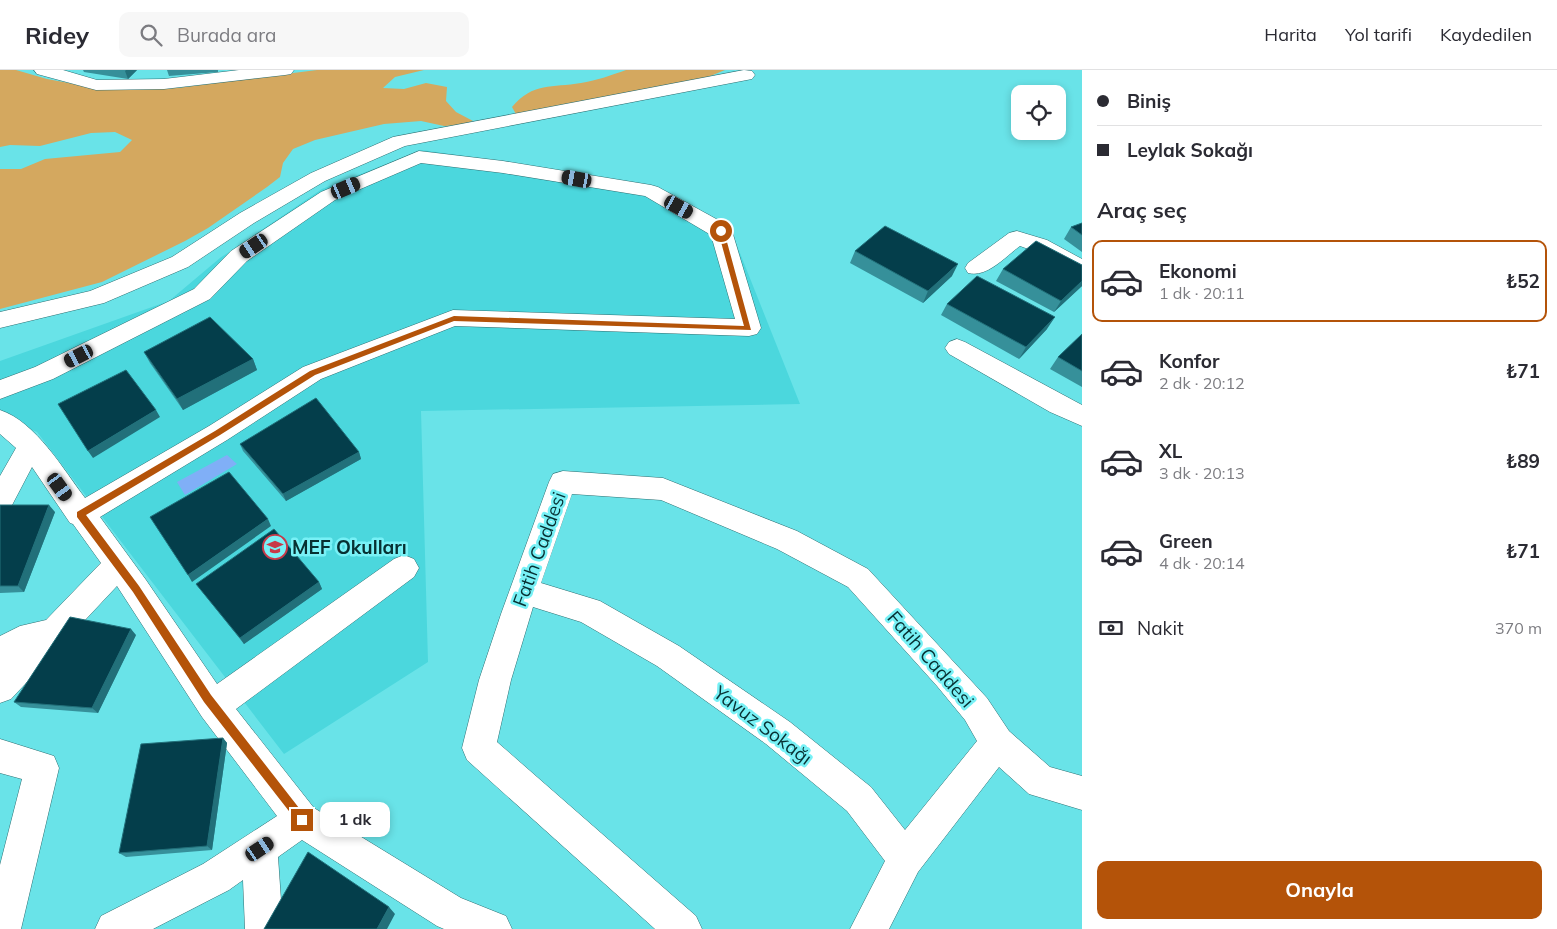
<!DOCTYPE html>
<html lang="tr">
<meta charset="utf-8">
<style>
:root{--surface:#fff;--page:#f7f7f7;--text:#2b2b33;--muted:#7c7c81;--line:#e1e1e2;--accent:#b45309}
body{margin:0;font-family:Mulish,sans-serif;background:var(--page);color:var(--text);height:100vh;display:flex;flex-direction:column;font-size:19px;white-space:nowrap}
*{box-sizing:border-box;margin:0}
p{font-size:16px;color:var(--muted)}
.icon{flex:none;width:28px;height:28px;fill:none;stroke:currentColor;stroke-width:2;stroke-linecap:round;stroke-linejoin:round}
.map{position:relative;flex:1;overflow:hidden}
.panel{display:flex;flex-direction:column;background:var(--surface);width:475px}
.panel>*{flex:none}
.banner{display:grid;align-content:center;height:110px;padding:0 15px;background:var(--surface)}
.tools{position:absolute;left:1011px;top:15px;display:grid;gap:10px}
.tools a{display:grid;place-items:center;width:55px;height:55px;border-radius:10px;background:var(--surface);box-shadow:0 2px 8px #0003;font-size:25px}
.end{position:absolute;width:22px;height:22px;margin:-11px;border:6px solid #b45309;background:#fff;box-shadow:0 0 0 2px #fff}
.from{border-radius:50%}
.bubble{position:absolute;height:35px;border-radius:10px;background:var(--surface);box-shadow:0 2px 8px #0003;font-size:16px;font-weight:700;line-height:35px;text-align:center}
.car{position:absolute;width:15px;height:30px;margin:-15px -8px;border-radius:6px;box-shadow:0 0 4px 1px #0007;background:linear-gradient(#222 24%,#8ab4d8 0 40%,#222 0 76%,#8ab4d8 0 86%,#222 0)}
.banner b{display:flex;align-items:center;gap:18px;height:48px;font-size:19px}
.banner b+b{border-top:1px solid var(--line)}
.banner i{width:12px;height:12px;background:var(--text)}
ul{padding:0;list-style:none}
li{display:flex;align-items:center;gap:15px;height:82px;margin:0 10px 8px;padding:0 5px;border:2px solid transparent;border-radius:10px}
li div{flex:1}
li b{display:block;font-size:19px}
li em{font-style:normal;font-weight:700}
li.current{border-color:var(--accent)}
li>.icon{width:45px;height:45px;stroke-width:1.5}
h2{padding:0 15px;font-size:22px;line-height:60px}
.pay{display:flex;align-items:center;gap:12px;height:55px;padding:0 15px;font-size:19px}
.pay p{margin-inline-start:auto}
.button{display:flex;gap:10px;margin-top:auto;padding:10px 15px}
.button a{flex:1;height:58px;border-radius:10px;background:var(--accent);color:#fff;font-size:20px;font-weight:700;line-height:58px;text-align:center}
header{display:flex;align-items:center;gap:30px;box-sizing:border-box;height:70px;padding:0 25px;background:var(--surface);border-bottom:1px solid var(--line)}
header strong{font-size:24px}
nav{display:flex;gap:28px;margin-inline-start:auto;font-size:18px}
.search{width:350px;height:45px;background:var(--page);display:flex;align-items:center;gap:12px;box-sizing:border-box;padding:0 18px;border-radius:10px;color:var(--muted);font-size:19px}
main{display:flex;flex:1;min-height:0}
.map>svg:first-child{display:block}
</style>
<header>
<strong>Ridey</strong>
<div class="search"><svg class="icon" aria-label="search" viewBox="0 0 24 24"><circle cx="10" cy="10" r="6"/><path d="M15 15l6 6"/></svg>Burada ara</div>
<nav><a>Harita</a><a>Yol tarifi</a><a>Kaydedilen</a></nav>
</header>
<main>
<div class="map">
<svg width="1082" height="859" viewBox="0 0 1082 859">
<rect width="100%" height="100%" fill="#69e3e8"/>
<!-- built -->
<path fill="#4bd7dd" d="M422 80 536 96 641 114 730 158 800 334 421 341 428 592 284 684 37 362 0 347V291L169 231 220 188 322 119Z"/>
<!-- green -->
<path fill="#d4a85f" d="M0 0H16L47 9 107 20 177 18 317 0H424L395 7 383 18 404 19 426 13 447 17 446 31 456 42 473 51 461 55 444 56 421 51 384 54 315 70 293 79 283 93 280 107 267 117 208 158 185 171 102 212 0 239V99H21L45 89 120 82 132 70 115 62 91 63 40 76 10 75 0 77Z
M626 0H725L708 7 562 39 517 46 512 37C533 12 552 18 581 13 595 11 612 5 626 0Z"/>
<!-- water -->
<path fill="#80aff7" d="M227 385 237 394 185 425 177 412Z"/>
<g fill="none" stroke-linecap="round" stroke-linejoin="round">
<defs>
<path id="minor" d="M34 0H63L97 10 164 9 239 0H294L291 4 285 5 164 19 96 20 37 4Z
M744 0 752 1 755 5 752 9 405 76 325 111 254 153 188 197 104 233 0 258V242L90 221 172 187 240 143 311 103 393 67Z
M419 81 503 91 651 115 658 117 729 156 732 161 761 258 757 264 749 266 455 256 321 309 227 370 100 447 146 510 217 614 394 489 404 485 414 489 419 498 414 507 236 639 314 738 461 828 506 846 512 859H444L437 856 302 770 278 787 283 859H245L243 810 229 820 153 859H95L101 846 203 794 277 746 202 647 117 516 11 629 0 633V566L20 556 46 550 101 493 73 454 70 453 32 397 10 439 0 442V406L16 378 0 364V340C36 352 63 399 85 428L209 356 303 297 453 240 735 249 711 165 645 126 503 103 421 93 335 130 247 191 210 229 53 309 0 329V310L35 297 194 219 231 181 321 122Z
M1017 161 1047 170 1082 189V206L1074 204 1031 180 1020 176C1005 187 987 208 968 203L965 198 968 193 1009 163Z
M957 269 965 272 1082 335V356L1050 342 949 284 945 278 949 272Z
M563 401 663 408 797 461 868 499 987 628 1009 661 1050 697 1082 706V740L1029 724 999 697 918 802 889 859H850L885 791 847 741 766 674 657 596 581 552 533 537 511 610 497 672 696 846 702 859H655L467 690 462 678 479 610 501 544 549 412 553 404ZM572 424 661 430 777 479 848 517 937 616 965 650 977 671 905 760 871 717 790 652 679 576 600 531 541 513Z
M0 669 54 686 59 698 21 859H0V795L22 709 0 703Z"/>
</defs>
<!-- minor casing -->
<use href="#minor" stroke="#2f6f72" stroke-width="1"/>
<!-- minor -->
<use href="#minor" fill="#fff" fill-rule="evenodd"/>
</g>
<!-- wall -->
<path fill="#36909a" d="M83 0H137L128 9 84 2Z
M167 0H218V2L169 6Z
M1082 153V182L1064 169 1071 157Z
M855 181 952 206 923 233 850 193Z
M1082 195V216L1054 242 996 211 1003 199Z
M947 234 1047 259 1019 289 941 245Z
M1082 264V317L1050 299 1058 287Z
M144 282 253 289 257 300 183 340 150 293Z
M240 374 359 382 361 389 286 431 243 381Z
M0 435 55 442 24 522 0 523Z
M319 512 322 519 244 574 196 514Z
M136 565 98 643 21 637 14 632Z
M223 668 227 673 212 780 126 787 119 783Z"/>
<!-- shaded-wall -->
<path fill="#22707a" d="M126 0H137L128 9 125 1Z
M958 194 952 206 923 233 928 221Z
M1082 211V216L1054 242 1061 231Z
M1055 247 1047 259 1019 289 1026 277Z
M253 289 257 300 183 340 177 329Z
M156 340 160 347 93 388 88 381Z
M359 382 361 389 286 431 283 424Z
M49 435 55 442 24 522 18 516Z
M268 449 271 456 192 512 188 505Z
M319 512 322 519 244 574 240 568Z
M131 559 136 565 98 643 92 638Z
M223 668 227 673 212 780 207 776Z
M389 837 395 844 387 859H377Z"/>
<!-- building -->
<path fill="#043e4b" stroke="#22707a" d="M1082 153V165L1071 157Z
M885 156 958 194 928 221 855 181Z
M1036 171 1082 195V211L1061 231 1003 199Z
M977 206 1055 247 1026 277 947 234Z
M210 247 253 289 177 329 144 282Z
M1082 264V301L1058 287Z
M126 300 156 340 88 381 58 334Z
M316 328 359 382 283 424 240 374Z
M229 402 268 449 188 505 150 447Z
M0 435H49L18 516H0Z
M274 459 319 512 240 568 196 514Z
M70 547 131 559 92 638 14 632Z
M223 668 207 776 119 783 141 674Z
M308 782 389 837 377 859H264Z"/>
<!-- route -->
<path fill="#b45309" d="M721 159 724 161 751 260 454 251 315 305 220 365 86 445 139 516 211 625 306 747 308 750 306 754 302 756 299 754 204 632 133 522 77 447V442L215 361 310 301 454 246 744 256 718 161Z"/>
<!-- icons -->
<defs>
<symbol id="school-ring" viewBox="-11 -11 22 22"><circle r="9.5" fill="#78f1f6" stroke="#c83848" stroke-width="1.5"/><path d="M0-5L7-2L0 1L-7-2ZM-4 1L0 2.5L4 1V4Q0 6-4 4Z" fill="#c83848"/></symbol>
</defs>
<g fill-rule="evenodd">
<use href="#school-ring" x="261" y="463" width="28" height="28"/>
</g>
<g text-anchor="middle" stroke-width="5" stroke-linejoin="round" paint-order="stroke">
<!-- poi labels -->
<g font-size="19" font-weight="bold" fill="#073032" stroke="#78f1f6" text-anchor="start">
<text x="292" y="484">MEF Okulları</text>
</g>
<!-- street labels -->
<g font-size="19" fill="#073032" stroke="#78f1f6">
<text transform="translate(539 479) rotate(-70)" y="7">Fatih Caddesi</text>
<text transform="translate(931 589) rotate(49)" y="7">Fatih Caddesi</text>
<text transform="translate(763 655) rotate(37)" y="7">Yavuz Sokağı</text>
</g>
</g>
</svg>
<div class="tools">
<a><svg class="icon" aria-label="locate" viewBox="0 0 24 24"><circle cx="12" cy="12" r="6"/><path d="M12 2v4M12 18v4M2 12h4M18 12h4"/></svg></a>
</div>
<i class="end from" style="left:721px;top:161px"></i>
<i class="end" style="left:302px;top:750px"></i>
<div class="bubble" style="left:320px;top:732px;width:70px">1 dk</div>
<i class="car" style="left:577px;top:109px;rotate:280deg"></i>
<i class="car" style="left:346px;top:118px;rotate:67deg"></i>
<i class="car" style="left:679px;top:137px;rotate:119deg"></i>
<i class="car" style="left:254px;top:176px;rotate:236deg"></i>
<i class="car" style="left:79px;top:286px;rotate:243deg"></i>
<i class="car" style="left:60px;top:417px;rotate:144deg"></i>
<i class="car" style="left:260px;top:779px;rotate:56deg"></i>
</div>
<section class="panel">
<div class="banner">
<b><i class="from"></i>Biniş</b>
<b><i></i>Leylak Sokağı</b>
</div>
<h2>Araç seç</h2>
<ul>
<li class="current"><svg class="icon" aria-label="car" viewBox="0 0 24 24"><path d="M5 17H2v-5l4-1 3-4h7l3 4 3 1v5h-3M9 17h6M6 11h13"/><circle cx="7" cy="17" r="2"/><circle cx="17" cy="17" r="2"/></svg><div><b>Ekonomi</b><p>1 dk · 20:11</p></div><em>₺52</em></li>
<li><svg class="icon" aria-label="car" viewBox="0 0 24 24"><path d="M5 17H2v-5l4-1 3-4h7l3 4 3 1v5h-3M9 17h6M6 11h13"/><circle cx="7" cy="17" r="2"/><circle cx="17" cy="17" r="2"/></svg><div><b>Konfor</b><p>2 dk · 20:12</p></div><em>₺71</em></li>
<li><svg class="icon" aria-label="car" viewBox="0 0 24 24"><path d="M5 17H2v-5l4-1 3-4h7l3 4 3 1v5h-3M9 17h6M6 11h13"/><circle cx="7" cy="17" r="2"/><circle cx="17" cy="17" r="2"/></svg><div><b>XL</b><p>3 dk · 20:13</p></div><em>₺89</em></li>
<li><svg class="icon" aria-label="car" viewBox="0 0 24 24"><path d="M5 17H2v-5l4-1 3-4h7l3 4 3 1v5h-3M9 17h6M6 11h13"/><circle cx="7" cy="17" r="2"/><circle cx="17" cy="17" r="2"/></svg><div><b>Green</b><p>4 dk · 20:14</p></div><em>₺71</em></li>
</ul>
<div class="pay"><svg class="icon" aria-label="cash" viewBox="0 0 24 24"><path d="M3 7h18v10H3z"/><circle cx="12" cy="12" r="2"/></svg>Nakit<p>370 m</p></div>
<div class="button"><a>Onayla</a></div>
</section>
</main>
